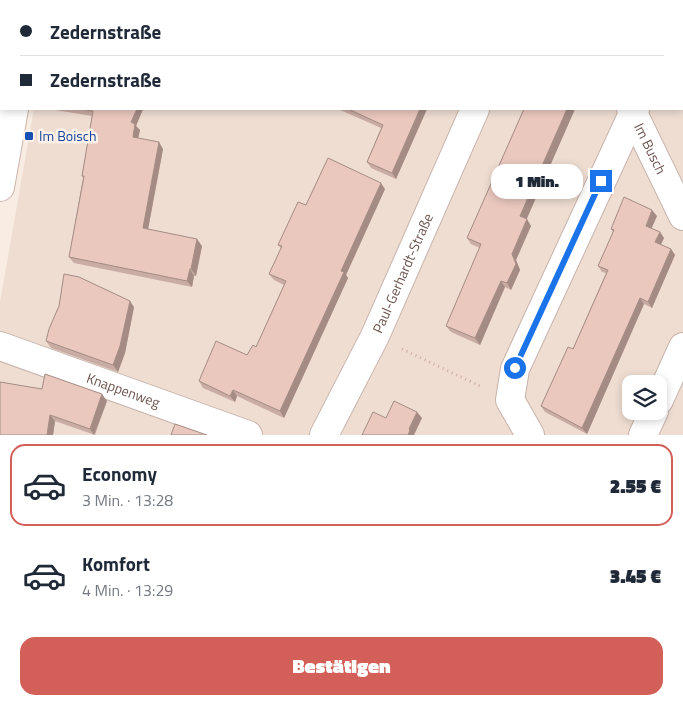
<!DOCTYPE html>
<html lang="de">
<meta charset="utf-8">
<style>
:root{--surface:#fff;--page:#f2f2f3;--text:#1f2937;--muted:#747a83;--line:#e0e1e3;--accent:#d25f58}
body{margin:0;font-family:"Titillium Web",sans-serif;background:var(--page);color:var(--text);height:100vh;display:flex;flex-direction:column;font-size:19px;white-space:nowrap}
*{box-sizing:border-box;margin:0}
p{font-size:16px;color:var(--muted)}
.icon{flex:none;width:28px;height:28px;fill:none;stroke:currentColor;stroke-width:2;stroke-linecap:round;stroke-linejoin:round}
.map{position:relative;height:435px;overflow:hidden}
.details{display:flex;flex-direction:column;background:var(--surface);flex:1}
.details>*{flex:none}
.guide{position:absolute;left:0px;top:0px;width:684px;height:110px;box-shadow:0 2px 8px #0003;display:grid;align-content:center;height:110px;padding:0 20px;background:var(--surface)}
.controls{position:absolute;left:622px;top:375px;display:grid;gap:10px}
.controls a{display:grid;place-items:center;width:45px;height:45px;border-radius:10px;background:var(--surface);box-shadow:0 2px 8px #0003;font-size:25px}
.end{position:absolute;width:22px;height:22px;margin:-11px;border:6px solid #1a73e8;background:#fff;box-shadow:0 0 0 2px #fff}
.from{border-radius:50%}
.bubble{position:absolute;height:35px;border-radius:15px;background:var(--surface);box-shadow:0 2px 8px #0003;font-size:16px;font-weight:800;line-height:35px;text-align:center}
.guide b{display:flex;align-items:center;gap:18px;height:48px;font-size:19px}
.guide b+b{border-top:1px solid var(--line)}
.guide i{width:12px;height:12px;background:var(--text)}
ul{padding:9px 0 0;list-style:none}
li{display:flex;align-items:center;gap:15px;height:82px;margin:0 10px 8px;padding:0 10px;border:2px solid transparent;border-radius:15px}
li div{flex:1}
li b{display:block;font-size:19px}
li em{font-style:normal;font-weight:800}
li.current{border-color:var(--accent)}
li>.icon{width:45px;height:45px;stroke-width:1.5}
.button{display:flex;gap:10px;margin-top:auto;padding:10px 20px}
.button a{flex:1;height:58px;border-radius:15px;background:var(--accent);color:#fff;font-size:20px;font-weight:800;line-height:58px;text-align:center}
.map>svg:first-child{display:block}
</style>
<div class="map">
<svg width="683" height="435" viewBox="0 0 683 435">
<rect width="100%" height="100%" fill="#f8ece3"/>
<!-- residential -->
<path fill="#efddd2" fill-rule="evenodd" d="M53 0H683V435H0V302L34 109H682V1H53ZM631 384H659V411H631Z"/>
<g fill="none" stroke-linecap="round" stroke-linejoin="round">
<defs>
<g id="street">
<path d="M579 0V1"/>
<path d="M364 1 365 0"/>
<path d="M522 1V0"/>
<path d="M682 1 683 0"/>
<path id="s1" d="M631 109 683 216"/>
<path id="s2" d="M0 346 248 435"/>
<path d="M659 400 683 347"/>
<path id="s3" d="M324 435 375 336 475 109"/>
<path d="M530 435 510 400 515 369 635 109"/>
<path d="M643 435 654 411"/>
</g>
<path id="secondary" d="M33 1V0
M0 187 14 109"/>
</defs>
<!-- street casing -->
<use href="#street" stroke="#c7b3ac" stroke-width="30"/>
<!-- secondary casing -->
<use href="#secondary" stroke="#ccb5ac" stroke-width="30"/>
<!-- path -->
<path stroke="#ceaca2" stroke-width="3" stroke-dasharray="1 4" stroke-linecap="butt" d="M402 349 482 387"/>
<!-- street -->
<use href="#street" stroke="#fff" stroke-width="28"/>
<!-- secondary -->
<use href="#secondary" stroke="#fff" stroke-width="28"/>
</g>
<!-- wall -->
<path fill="#c9aca3" d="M49 109H143L136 126 140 130 138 138 163 149 148 229 202 246 196 276H194L192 287 74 263 69 257 83 178 82 176 92 116Z
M338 109H427L396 179 371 168 367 162 381 128Z
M524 109H575L526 219 531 226 516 260 520 270 511 290 505 287 480 345 451 332 446 326 480 248 471 244 467 238Z
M385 189 346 275 348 278 284 418 237 396 235 402 203 388 199 381 247 355 256 347 284 285 274 280 269 274 281 248 278 245 306 205Z
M657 216 651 228 660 232 664 238 661 245 671 249 675 255 652 308 644 304 587 434 545 412 541 406 573 349 606 273 602 272 598 266 613 232 611 229Z
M134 307 125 353 118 372 51 348 46 341Z
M0 382 107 401 95 435 55 421 53 435H0Z"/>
<!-- shaded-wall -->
<path fill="#a48c85" d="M327 0H334V1H326Z
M460 0H468L467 1H460Z
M137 109H143L136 126 140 130 137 144 133 137 131 122Z
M420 109H427L396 179 392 173Z
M567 109H575L525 223 520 216Z
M159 142 163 149 147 235 143 228Z
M381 183 385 189 346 275 348 278 284 418 280 411 341 271Z
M652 210 657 216 650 232 646 226Z
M527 219 531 226 516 260 520 270 511 290 507 283 512 254Z
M660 232 664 238 659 248 655 242Z
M197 239 202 246 196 276 191 269Z
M671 249 675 255 652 308 648 302Z
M190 269 194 276 192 287 187 281Z
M501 281 505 287 480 345 475 338Z
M640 298 644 304 587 434 582 428Z
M130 301 134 307 125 353 118 372 113 365Z
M233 390 237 396 235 402 230 396Z
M102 394 107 401 94 435 90 429Z
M417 412 422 418 414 435H408L409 429Z
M50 415 55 421 53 435H47Z"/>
<!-- building -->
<path fill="#eac8be" stroke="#a48c85" d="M60 0H118V1H60Z
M286 0H327L326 1H289Z
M414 0H460V1H414Z
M683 60V107L682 106Z
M80 109H137L131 122 135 124 133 137 159 142 143 228 197 239 191 269H190L187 281 69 257 84 176H82L93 111Z
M348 109H420L392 173 367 162 383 125Z
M524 109H567L520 216 527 219 512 254 516 264 507 283 501 281 475 338 446 326 481 244 467 238Z
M328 158 381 183 341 271 344 272 280 411 233 390 230 396 199 381 216 341 247 355 253 345 256 347 286 281 269 274 282 246 278 245 298 202 306 205Z
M624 197 652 210 646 226 660 232 655 242 671 249 648 302 640 298 582 428 541 406 568 347 573 349 608 270 598 266 614 230 611 229Z
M64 274 79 277 130 301 120 346 113 365 46 341 49 329 59 306Z
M45 374 102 394 90 429 50 415 47 435H0V382L42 389Z
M394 401 417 412 409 429 410 430 408 435H362L373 412 386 418Z
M175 424 207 435H171Z"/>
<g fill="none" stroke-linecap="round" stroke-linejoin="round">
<!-- route -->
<path stroke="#1a73e8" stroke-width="6" d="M515 368 601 181"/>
</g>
<!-- markers -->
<rect fill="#1a4fb4" stroke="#fcf1e8" stroke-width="2" x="24" y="131" width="10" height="10" rx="2.5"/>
<g text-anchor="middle" stroke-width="5" stroke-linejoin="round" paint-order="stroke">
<!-- transit labels -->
<g font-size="14" fill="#164399" stroke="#fcf1e8" text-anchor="start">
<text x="39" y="141">Im Boisch</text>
</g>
<!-- street labels -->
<g font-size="14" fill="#6c534d" stroke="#fcf1e8">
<text dy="5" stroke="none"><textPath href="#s1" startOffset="44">Im Busch</textPath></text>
<text dy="5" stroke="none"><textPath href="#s3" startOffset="180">Paul-Gerhardt-Straße</textPath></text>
<text dy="5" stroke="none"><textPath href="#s2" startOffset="131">Knappenweg</textPath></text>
</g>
</g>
</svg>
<div class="controls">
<a><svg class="icon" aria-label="layers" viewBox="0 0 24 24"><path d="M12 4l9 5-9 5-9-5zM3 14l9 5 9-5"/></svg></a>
</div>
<i class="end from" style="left:515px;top:368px"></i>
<i class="end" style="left:601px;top:181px"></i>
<div class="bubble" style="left:491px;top:164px;width:92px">1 Min.</div>
<div class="guide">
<b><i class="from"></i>Zedernstraße</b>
<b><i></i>Zedernstraße</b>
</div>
</div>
<section class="details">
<ul>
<li class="current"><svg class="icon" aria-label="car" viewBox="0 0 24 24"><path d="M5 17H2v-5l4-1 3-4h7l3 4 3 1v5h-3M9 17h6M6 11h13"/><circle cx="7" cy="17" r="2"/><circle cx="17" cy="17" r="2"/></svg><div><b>Economy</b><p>3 Min. · 13:28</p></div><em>2.55 €</em></li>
<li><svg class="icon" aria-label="car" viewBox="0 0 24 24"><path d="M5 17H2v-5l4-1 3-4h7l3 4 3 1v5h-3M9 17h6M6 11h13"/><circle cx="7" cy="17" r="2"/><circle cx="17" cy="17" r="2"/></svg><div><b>Komfort</b><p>4 Min. · 13:29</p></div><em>3.45 €</em></li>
</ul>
<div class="button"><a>Bestätigen</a></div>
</section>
